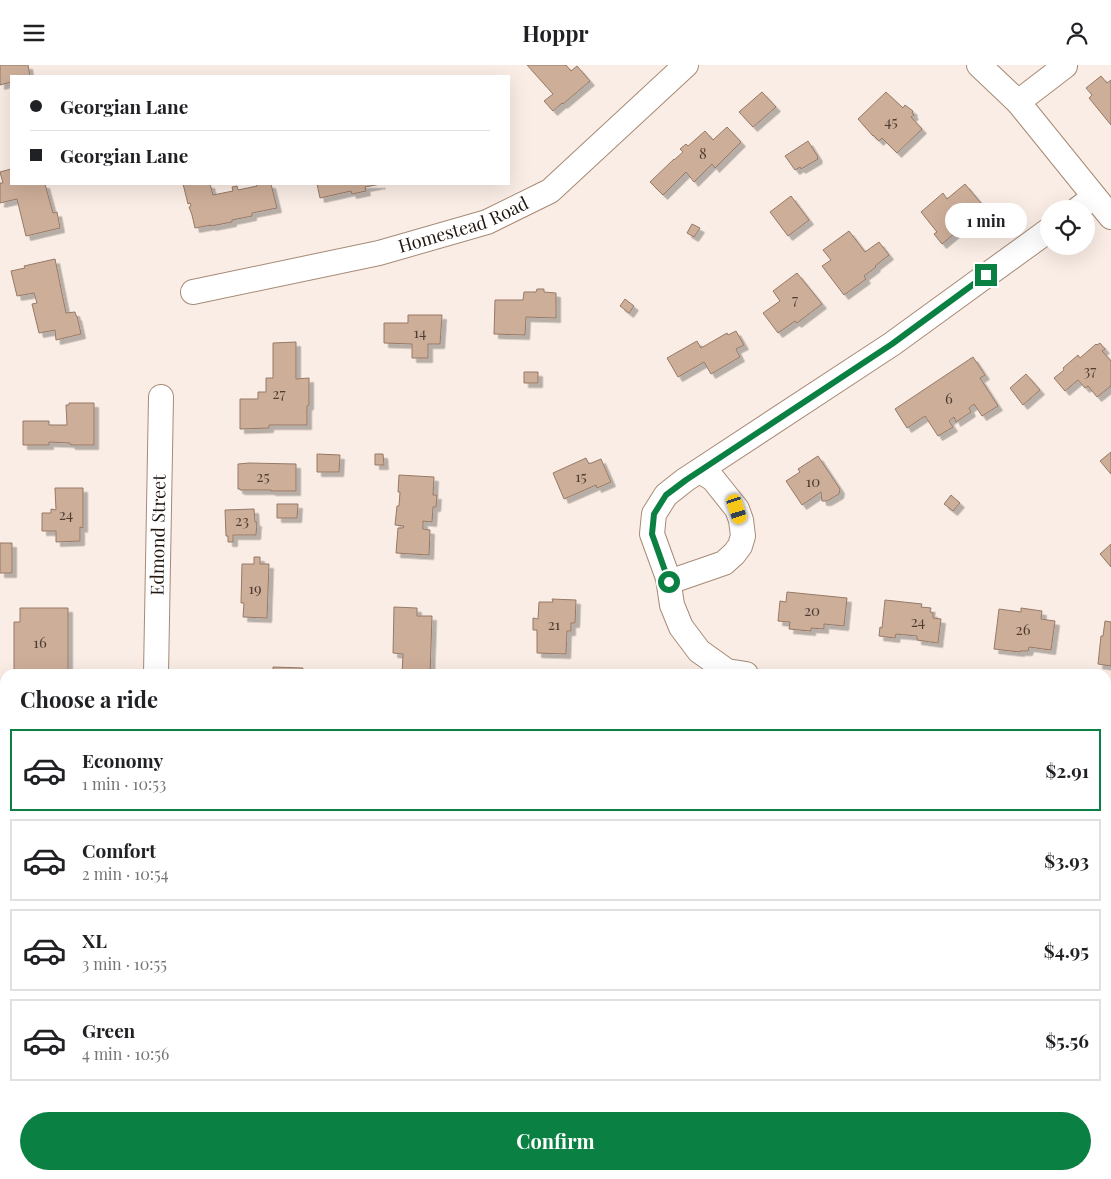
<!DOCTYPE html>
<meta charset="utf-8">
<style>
:root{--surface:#fff;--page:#f2f2f2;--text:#202124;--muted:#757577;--line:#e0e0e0;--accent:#0b8043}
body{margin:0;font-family:"Playfair Display",serif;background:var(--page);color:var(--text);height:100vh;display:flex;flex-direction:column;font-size:19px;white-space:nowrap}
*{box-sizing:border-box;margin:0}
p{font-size:16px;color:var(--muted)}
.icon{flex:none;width:28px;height:28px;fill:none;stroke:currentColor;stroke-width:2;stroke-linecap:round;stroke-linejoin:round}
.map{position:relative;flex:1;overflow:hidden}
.sheet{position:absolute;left:0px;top:604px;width:1111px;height:511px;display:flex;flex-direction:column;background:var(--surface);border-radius:15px 15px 0 0;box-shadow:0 5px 20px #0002}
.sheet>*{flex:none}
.guide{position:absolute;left:10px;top:10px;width:500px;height:110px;border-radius:0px;box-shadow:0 5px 20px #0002;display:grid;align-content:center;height:110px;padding:0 20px;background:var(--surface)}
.fabs{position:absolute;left:1040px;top:135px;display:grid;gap:10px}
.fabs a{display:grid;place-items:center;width:55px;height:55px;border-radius:50%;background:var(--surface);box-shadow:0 5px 20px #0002;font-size:25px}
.end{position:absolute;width:22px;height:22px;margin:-11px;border:6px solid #0b8043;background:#fff;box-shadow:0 0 0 2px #fff}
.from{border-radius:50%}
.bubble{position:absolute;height:35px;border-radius:18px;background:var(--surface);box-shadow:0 5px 20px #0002;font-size:16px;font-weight:700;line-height:35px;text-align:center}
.car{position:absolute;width:15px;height:30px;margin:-15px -8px;border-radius:6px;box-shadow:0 0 4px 1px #0007;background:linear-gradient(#f5c518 24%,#345 0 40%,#f5c518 0 76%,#345 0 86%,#f5c518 0)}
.guide b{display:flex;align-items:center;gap:18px;height:48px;font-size:19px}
.guide b+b{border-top:1px solid var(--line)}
.guide i{width:12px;height:12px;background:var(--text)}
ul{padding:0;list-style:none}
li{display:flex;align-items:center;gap:15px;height:82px;margin:0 10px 8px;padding:0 10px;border:2px solid var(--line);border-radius:0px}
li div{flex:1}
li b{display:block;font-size:19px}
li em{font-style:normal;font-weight:700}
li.current{border-color:var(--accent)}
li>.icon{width:45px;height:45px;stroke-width:1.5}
h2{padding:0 20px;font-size:22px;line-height:60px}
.button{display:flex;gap:10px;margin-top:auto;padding:10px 20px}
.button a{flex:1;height:58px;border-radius:30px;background:var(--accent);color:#fff;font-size:20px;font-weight:700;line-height:58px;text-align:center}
header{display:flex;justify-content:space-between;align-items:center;height:65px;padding:0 20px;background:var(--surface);font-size:22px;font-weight:700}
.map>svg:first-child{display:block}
</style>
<header><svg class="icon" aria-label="menu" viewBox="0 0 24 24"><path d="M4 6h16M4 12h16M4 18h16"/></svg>Hoppr<svg class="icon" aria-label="person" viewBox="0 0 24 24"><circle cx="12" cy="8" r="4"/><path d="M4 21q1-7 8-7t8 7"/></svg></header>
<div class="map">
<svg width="1111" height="1114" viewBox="0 0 1111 1114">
<defs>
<filter id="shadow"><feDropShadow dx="4.5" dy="4.5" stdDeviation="0" flood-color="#0004"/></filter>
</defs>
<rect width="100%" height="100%" fill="#faede5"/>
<!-- green -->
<path fill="#c9db91" d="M622 1110H767V1114H622Z"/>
<!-- building -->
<path fill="#cdae99" stroke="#967966" filter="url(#shadow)" d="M0 0H28L30 11H11V17L0 20Z
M527 0H566L571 6 577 1 590 16 563 39 562 38 553 46 544 36 553 29Z
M1101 11 1107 18 1111 15V60L1089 33 1092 30 1086 23Z
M762 27 776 42 753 62 739 47Z
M886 27 903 43 905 40 913 46 912 48 914 50 911 52 922 64 897 88 882 73 879 76 873 70V71L858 54Z
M727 62 741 77 715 103 712 99 694 117 686 107 663 130 650 117 674 94V95L683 87 680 84 686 79 688 81 705 66 713 75Z
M808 76 818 92 817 93 818 94 801 104 800 102 795 105 785 91Z
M11 104V119H45L53 148 57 147 60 163 26 171 17 134 0 138V118H3L0 107Z
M183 119H210L213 130 233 126 232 122 237 121 238 125 257 121 256 119H271L277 143 252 148V151L232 155V157L211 161V160L195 163 192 150 189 142 191 141 190 138 188 139Z
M317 119H381L365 122 366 126 352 129 351 126 320 133Z
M965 119 985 143 978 149 984 157 972 167 966 159 942 179 934 169 937 167 921 147 943 128 947 134Z
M791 131 809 155 788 171 770 147Z
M692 159 700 163 694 172 687 168Z
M849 166 865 187 879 177 889 190 875 201 876 202 864 211 866 214 844 230 822 201 831 195 823 185Z
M55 194 66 248 75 247 76 251H77L81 269 56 275 55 265 39 268 32 239 37 238 34 228 17 231 11 206 25 203 24 201Z
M797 208 822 239 797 258 795 256 778 268 763 248 780 236 773 226Z
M537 224H544V227L556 228V253L526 252 525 270 494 269 495 235H523L524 227H536Z
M625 234 634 241 629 248 620 241Z
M408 250H442L440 279H428V293H412V279L384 278V258H408Z
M736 266 744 280 736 284 740 292 711 309 704 297 678 312 667 293 697 276 701 283 727 268 728 270Z
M296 277V314L309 313V340L307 341V360H269V363L240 364V334H258V327H266V313H273V278Z
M1100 278 1105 284 1102 286 1111 296V321L1097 332 1088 321 1085 323 1078 315 1065 326 1054 313 1064 305 1063 303 1078 290 1080 293 1096 279 1097 280Z
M973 292 985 310 980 313 998 341 982 351 974 339 969 343 971 347 956 357 954 352 949 356 953 362 938 371 925 351 907 363 895 344Z
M524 307H538V318H524Z
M1026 309 1040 325 1023 340 1010 323Z
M69 338H94V380H71L70 378 49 377V380H23V356H49V360H67L66 340H69Z
M1111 387V409L1100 396Z
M317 389 340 390 339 407H317Z
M375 389H383L384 400H375Z
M818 391 840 424 839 429 827 436H822L821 427 802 440 786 416 800 407 798 404Z
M586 393 589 399 601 394 611 417 597 423 596 420 564 434 553 408Z
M249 398 296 399V426H271V425H240V424H238V399Z
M399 410 434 412 433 430H437L436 442H433L432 457 423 456V464L430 465 429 490 396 488 398 463H403L404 461 395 460 397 441H399L400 427H398Z
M55 423H83V463L80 462V476L56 477V466H42V448H51V444L56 445Z
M951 430 960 438 953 446 944 439Z
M277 439H298L297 453H277Z
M254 444 255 457H257L256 470H233V477H228V471H226L225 445Z
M0 478H12V508H0Z
M1111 479V502L1100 489Z
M254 492H260V499H269L267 553 243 552 244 538H241L242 499H254Z
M787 527 847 533 844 561 824 559V564L811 563V566L789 564 790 557 778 556 780 536 786 537Z
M552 534 576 535 575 558H571V566H567L566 589 537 588V565H533V553L538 554 539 537H553Z
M885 535 922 539 921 542 931 543 930 547 933 548V553L941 554 938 578 917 575V571L896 569 895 573 879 571 880 562 882 563Z
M394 542 417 543V551H432L430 609H402L403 589 393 588Z
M20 543H68V607H42V609H14V557H20Z
M1021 543 1042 546 1041 554 1055 556 1051 585 1029 582 1028 586H1020V587L994 584 999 544 1021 547Z
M1105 556 1111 557V601L1098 599 1101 571H1103Z
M273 602 303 603 302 609H266V607H273Z
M0 936H5V985H0Z
M804 1110H826V1112H828V1114H804Z"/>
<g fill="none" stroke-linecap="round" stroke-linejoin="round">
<defs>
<g id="street">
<path d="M979 0 1018 37 1111 152"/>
<path d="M1018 37 1065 1"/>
<path d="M1078 144 1094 132"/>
<path id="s1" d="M193 227 379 188 487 157 550 126 686 0"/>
<path d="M669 517 724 498 734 489 740 481 743 471 741 455 737 444 713 414 700 406"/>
<path id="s2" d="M156 609 161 332"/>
<path d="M746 609 727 606 699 586 681 562 672 540 668 513 652 469 654 449 666 430 685 415 892 279 1049 165"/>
<path d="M1106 654H1111"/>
<path d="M1106 1007 1107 1114"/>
<path d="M494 1114V1110"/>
<path d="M778 1114V1110"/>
</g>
<path id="primary" d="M1106 996H1111
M0 1057 5 1056"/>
</defs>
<!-- street casing -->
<use href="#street" stroke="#a78a75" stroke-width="26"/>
<!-- primary casing -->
<use href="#primary" stroke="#ceccca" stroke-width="30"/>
<!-- street -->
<use href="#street" stroke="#fff" stroke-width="24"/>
<!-- primary -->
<use href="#primary" stroke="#f5db85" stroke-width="28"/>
</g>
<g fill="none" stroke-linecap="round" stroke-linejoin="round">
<!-- route -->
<path stroke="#0b8043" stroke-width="6" d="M669 517 652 469 654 449 666 430 686 415 892 279 986 210"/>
</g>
<g text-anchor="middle" stroke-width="4" stroke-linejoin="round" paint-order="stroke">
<!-- number labels -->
<g font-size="15" fill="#4d3d32">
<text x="891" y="62">45</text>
<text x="703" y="94">8</text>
<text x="795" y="240">7</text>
<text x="420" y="273">14</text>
<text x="1090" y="311">37</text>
<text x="279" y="334">27</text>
<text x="949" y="339">6</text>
<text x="263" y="417">25</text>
<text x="581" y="417">15</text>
<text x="813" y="422">10</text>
<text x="66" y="455">24</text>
<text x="242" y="461">23</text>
<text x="255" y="529">19</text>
<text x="812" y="551">20</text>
<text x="918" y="562">24</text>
<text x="554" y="565">21</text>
<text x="1023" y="570">26</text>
<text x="40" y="583">16</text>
</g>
<!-- street labels -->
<g font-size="18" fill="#22170f" stroke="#faede5">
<text dy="6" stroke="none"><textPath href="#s1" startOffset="279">Homestead Road</textPath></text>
<text dy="6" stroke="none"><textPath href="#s2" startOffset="139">Edmond Street</textPath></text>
</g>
</g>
</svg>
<div class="fabs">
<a><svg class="icon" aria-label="locate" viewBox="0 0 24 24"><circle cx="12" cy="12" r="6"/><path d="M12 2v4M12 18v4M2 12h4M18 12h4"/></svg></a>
</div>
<i class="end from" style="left:669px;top:517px"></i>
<i class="end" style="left:986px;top:210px"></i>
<div class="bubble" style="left:945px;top:138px;width:82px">1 min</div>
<i class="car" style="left:737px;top:444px;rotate:162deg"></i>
<div class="guide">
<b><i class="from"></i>Georgian Lane</b>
<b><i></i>Georgian Lane</b>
</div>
<section class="sheet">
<h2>Choose a ride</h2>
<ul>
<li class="current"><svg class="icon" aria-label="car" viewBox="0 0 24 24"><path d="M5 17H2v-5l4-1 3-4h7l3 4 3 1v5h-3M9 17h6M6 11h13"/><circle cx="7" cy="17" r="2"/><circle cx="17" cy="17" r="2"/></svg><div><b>Economy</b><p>1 min · 10:53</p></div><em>$2.91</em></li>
<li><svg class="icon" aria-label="car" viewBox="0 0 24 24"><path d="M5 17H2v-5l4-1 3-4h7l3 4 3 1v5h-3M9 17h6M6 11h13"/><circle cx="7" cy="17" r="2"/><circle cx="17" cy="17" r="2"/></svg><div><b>Comfort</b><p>2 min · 10:54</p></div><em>$3.93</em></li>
<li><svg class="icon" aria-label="car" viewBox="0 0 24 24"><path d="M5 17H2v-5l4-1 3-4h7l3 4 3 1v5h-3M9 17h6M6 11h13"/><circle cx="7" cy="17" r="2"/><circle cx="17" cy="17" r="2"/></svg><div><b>XL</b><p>3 min · 10:55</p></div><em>$4.95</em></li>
<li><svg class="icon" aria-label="car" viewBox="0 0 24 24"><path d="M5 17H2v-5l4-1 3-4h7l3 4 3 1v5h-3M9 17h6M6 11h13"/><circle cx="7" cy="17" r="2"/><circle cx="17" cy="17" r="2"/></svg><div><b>Green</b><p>4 min · 10:56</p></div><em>$5.56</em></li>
</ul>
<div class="button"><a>Confirm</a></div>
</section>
</div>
